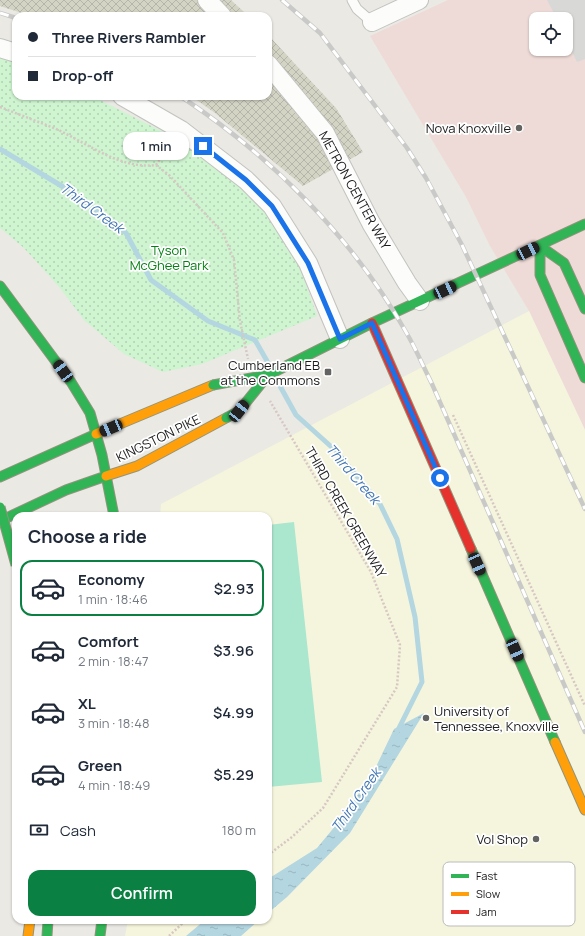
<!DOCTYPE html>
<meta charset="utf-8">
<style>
:root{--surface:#fff;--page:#f6f6f7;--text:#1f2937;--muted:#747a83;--line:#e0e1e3;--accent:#0b8043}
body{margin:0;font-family:Manrope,sans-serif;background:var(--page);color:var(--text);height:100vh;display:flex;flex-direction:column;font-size:15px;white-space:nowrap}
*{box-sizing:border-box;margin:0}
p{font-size:13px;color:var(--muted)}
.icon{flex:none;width:22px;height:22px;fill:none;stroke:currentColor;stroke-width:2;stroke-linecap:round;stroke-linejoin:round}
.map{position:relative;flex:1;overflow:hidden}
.panel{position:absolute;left:12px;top:512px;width:260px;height:412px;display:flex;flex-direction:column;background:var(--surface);border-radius:12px;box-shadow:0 1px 3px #0004}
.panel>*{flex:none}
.top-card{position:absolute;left:12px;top:12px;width:260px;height:88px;border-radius:12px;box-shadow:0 1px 3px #0004;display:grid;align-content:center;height:88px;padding:0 16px;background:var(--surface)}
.tools{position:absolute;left:529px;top:12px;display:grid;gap:8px}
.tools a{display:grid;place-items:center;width:44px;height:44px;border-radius:8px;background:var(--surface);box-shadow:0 1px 3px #0004;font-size:20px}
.end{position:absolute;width:18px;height:18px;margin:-9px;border:5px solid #1a73e8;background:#fff;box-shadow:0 0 0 2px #fff}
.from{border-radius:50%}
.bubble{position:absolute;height:28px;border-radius:12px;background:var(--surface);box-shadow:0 1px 3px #0004;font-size:13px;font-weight:600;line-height:28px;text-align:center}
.car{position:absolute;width:12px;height:24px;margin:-12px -6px;border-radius:5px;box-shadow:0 0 3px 1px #0007;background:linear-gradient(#222 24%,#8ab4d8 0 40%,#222 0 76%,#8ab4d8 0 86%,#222 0)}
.top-card b{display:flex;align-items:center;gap:14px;height:38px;font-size:15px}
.top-card b+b{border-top:1px solid var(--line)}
.top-card i{width:10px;height:10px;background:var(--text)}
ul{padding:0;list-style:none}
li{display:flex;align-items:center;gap:12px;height:56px;margin:0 8px 6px;padding:0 8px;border:2px solid transparent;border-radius:12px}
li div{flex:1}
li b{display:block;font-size:15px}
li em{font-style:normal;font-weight:600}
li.on{border-color:var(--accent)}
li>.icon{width:36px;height:36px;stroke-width:1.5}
h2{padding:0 16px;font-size:18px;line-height:48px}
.pay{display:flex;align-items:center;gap:10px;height:44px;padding:0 16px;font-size:15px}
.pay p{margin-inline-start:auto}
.cta{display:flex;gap:8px;margin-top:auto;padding:8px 16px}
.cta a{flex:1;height:46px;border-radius:12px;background:var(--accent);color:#fff;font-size:16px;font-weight:600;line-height:46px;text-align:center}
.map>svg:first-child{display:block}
</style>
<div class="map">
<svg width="585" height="936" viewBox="0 0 585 936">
<defs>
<pattern id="construction-cross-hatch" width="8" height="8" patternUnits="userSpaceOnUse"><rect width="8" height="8" fill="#d4d4c5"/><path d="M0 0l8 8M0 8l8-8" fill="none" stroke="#b5b5a9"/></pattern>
<pattern id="park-dots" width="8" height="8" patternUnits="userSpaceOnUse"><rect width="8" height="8" fill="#cef4d0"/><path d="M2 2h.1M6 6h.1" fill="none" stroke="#b0d1b2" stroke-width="1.8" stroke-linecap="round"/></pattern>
<pattern id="water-ripples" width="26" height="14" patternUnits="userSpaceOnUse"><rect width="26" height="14" fill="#b3d6e1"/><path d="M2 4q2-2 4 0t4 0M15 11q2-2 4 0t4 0" fill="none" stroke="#99b7c0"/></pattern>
</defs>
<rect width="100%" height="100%" fill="#eae9e4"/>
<!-- commercial -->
<path fill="#eedbd7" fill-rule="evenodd" d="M448 0H585V430L529 311 490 246 466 197 370 36ZM536 19H566V49H536Z"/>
<!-- education -->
<path fill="#f5f5dd" d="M529 311 585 430V936H125L128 920H268V516H160L161 504Z"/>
<!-- construction -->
<path fill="url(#construction-cross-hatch)" d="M0 0H231L248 16H31L0 6Z
M268 35 336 108 363 152 303 186 215 113 191 96H268Z"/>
<!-- park -->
<path fill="url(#park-dots)" d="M0 57 16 63V96H92L187 144 251 191 295 253 317 316 202 364 163 372 124 354 84 320 60 288 24 248 0 228Z"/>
<!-- pitch -->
<path fill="#abe6cf" d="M294 522 322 782 268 787V525Z"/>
<!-- parking -->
<path fill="#d8d8d6" d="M547 0H585V59L577 62 566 39V19H557Z"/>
<!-- water -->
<path fill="url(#water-ripples)" d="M424 713 350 833 287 897 268 913V879L317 848 341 819 373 773 394 729Z
M205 920H259L241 936H186Z"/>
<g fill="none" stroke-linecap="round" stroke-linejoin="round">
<!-- stream -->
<path stroke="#b3d6e1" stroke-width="5" d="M0 149 70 191 126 233 151 280 208 321 255 340 271 368
M275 377 296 415 336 451 380 504 397 539 415 617 422 682 397 732"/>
<defs>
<path id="lane" d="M352 0 357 9 372 22"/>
<path id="street" d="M207 0 222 16
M372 22 419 0
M0 48 16 53
M268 64 325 133 371 223 407 283 420 301
M122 96 181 130 246 180 272 206 308 263 340 339"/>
<path id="fast" d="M540 246V275L585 378
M540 246 564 263 585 309
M0 286 71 382 90 413 102 455 114 516
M268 375 372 323 585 224
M0 477 96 434
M0 521 66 490 106 476
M471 549 555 742
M47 936 48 920
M100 936 102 920"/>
<path id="slow" d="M96 434 213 385
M106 476 137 466 226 418
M555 742 585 810
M28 936 30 920"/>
<path id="jam" d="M372 323 471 549"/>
</defs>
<!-- lane casing -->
<use href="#lane" stroke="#c2c2c0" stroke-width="11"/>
<!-- street casing -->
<use href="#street" stroke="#c2c2c0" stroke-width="20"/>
<!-- fast casing -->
<use href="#fast" stroke="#91947c" stroke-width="11"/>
<!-- slow casing -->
<use href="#slow" stroke="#91947c" stroke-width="11"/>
<!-- jam casing -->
<use href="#jam" stroke="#91947c" stroke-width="11"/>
<!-- path -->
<path stroke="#d6c7c3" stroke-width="2.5" stroke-dasharray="2 2" stroke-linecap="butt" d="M0 107C18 114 36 121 54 128 86 142 120 170 156 165L170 176 223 233 234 260 240 321 248 359
M156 165 172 143
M453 415 585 706
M268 855 292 837 323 808 397 687 400 645 371 572 270 401
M169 936 186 920"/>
<!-- lane -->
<use href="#lane" stroke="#fcfcfb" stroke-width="9"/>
<!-- street -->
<use href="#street" stroke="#fcfcfb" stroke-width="18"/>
<!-- fast -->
<use href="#fast" stroke="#30b455" stroke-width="9"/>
<!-- slow -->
<use href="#slow" stroke="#ff9f0a" stroke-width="9"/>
<!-- jam -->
<use href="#jam" stroke="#e5322d" stroke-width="9"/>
<defs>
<path id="rail" d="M282 0 320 33 407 148 426 178 462 245 585 509
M0 13 16 18
M180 96C270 155 353 238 406 332 416 349 423 366 432 384L585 732"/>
</defs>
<!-- rail casing -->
<use href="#rail" stroke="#c9c9c8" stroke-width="4.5"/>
<!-- rail -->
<use href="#rail" stroke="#fff" stroke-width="3" stroke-dasharray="9" stroke-linecap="butt"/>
<defs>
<path id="fast-bridge" d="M213 385 268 375
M226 418 239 411 268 375
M0 507 16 565"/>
</defs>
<!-- fast-bridge casing -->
<use href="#fast-bridge" stroke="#91947c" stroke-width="11" stroke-linecap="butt"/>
<!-- fast-bridge -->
<use href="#fast-bridge" stroke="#30b455" stroke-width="9"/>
</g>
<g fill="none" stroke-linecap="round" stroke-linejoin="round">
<!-- route -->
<path stroke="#1a73e8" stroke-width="5" d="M203 146 246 180 272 206 308 263 340 339 372 323 440 478"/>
</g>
<!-- markers -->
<g fill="#636361" stroke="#fff" stroke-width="1.5">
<circle cx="519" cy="128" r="4"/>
<rect x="324" y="368" width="8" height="8" rx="2"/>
<circle cx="426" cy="718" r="4"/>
<circle cx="536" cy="839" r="4"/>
</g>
<g text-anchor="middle" stroke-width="3.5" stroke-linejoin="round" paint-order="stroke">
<!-- poi labels -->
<g font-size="13" fill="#1b1b1b" stroke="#fff" text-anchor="end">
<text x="511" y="133">Nova Knoxville</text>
<text x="320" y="370">Cumberland EB<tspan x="320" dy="15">at the Commons</tspan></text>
<text x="434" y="716" text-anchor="start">University of<tspan x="434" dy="15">Tennessee, Knoxville</tspan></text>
<text x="528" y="844">Vol Shop</text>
</g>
<!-- street labels -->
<g font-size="13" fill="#1b1b1b" stroke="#fff">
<text transform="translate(355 190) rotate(61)" y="5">METRON CENTER WAY</text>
<text transform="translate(158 438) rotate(-26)" y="5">KINGSTON PIKE</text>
<text transform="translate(346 512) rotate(60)" y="5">THIRD CREEK GREENWAY</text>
</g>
<!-- park labels -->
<g font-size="13" fill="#038012" stroke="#fff">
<text x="169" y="255">Tyson<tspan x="169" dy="15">McGhee Park</tspan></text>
</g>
<!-- water labels -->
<g font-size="14" font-style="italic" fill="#4175b1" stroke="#fff">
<text transform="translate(92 208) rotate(36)" y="5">Third Creek</text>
<text transform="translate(353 474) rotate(49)" y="5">Third Creek</text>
<text transform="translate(356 800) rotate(-55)" y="5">Third Creek</text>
</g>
</g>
<!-- legend -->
<rect x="443" y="862" width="132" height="64" rx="6" fill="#fff" stroke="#bbb" stroke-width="1"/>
<rect x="451" y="874" width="18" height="4" fill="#30b455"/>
<rect x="451" y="892" width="18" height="4" fill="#ff9f0a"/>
<rect x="451" y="910" width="18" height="4" fill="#e5322d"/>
<g font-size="11" fill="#1b1b1b">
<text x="476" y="880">Fast</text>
<text x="476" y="898">Slow</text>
<text x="476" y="916">Jam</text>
</g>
</svg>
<div class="tools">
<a><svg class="icon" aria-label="locate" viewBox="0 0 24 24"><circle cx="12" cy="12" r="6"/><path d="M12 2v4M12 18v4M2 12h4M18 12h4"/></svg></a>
</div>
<i class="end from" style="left:440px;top:478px"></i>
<i class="end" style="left:203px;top:146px"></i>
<div class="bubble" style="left:123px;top:132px;width:66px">1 min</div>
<i class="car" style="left:528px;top:251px;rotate:64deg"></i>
<i class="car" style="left:445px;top:290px;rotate:65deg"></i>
<i class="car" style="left:63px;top:371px;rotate:324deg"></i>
<i class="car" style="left:239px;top:411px;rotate:38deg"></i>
<i class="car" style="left:111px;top:428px;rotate:247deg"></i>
<i class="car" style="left:477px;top:564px;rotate:156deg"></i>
<i class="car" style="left:515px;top:650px;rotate:156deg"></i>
<div class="top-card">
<b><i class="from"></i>Three Rivers Rambler</b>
<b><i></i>Drop-off</b>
</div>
<section class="panel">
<h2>Choose a ride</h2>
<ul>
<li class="on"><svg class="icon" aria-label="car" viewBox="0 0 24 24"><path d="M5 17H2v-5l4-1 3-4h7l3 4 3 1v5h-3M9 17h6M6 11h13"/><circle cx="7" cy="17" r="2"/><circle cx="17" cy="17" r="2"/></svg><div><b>Economy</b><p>1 min · 18:46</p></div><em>$2.93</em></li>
<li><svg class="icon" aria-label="car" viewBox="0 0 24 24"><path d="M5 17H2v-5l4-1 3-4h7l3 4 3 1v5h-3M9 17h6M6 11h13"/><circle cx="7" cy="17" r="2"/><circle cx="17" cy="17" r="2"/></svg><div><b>Comfort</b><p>2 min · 18:47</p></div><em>$3.96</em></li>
<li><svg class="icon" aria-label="car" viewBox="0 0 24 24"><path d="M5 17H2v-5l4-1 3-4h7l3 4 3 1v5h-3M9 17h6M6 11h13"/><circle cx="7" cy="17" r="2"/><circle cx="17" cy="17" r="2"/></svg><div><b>XL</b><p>3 min · 18:48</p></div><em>$4.99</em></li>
<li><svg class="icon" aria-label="car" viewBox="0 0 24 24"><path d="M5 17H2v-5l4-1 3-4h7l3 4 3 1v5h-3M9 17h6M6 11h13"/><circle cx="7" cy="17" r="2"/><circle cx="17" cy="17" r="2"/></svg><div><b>Green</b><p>4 min · 18:49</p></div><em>$5.29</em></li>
</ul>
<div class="pay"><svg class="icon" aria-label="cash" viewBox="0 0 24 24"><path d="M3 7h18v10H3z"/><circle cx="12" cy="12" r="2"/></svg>Cash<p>180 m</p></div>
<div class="cta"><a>Confirm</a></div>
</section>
</div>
